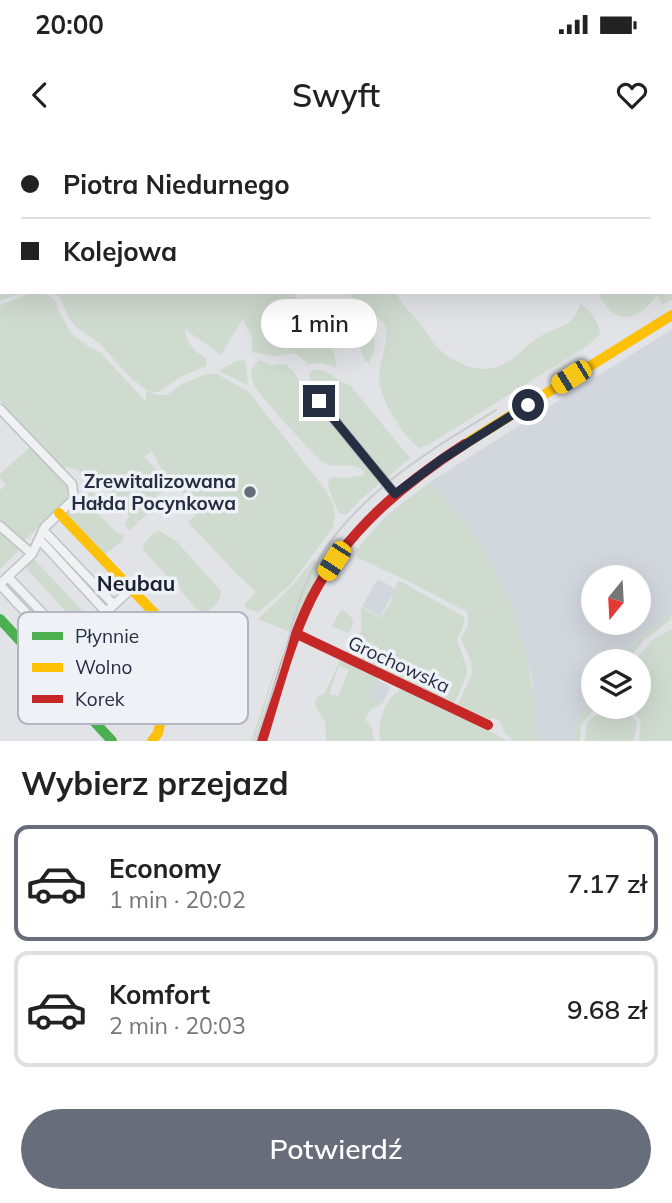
<!DOCTYPE html>
<html lang="pl">
<meta charset="utf-8">
<style>
:root{--surface:#fff;--page:#f2f2f2;--text:#222;--muted:#767676;--line:#e0e0e0;--accent:#676d7b}
body{margin:0;font-family:Mulish,sans-serif;background:var(--page);color:var(--text);height:100vh;display:flex;flex-direction:column;font-size:26px;white-space:nowrap}
*{box-sizing:border-box;margin:0}
p{font-size:23px;color:var(--muted)}
.icon{flex:none;width:38px;height:38px;fill:none;stroke:currentColor;stroke-width:2;stroke-linecap:round;stroke-linejoin:round}
.map{position:relative;height:601px;overflow:hidden}
.sheet{display:flex;flex-direction:column;background:var(--surface);flex:1}
.sheet>*{flex:none}
.banner{position:absolute;left:0px;top:0px;width:672px;height:154px;box-shadow:0 7px 28px #0002;display:grid;align-content:center;height:154px;padding:0 21px;background:var(--surface)}
.needle{width:46px;rotate:198deg}
.tools{position:absolute;left:581px;top:425px;display:grid;gap:14px}
.tools a{display:grid;place-items:center;width:70px;height:70px;border-radius:50%;background:var(--surface);box-shadow:0 7px 28px #0002;font-size:35px}
.end{position:absolute;width:32px;height:32px;margin:-16px;border:9px solid #262e41;background:#fff;box-shadow:0 0 0 4px #fff}
.from{border-radius:50%}
.bubble{position:absolute;height:49px;border-radius:24px;background:var(--surface);box-shadow:0 7px 28px #0002;font-size:23px;font-weight:600;line-height:49px;text-align:center}
.car{position:absolute;width:21px;height:42px;margin:-21px -10px;border-radius:9px;box-shadow:0 0 5px 2px #0007;background:linear-gradient(#f5c518 24%,#345 0 40%,#f5c518 0 76%,#345 0 86%,#f5c518 0)}
.banner b{display:flex;align-items:center;gap:24px;height:66px;font-size:26px}
.banner b+b{border-top:2px solid var(--line)}
.banner i{width:18px;height:18px;background:var(--text)}
ul{padding:0;list-style:none}
li{display:flex;align-items:center;gap:21px;height:116px;margin:0 14px 10px;padding:0 7px;border:4px solid var(--line);border-radius:14px}
li div{flex:1}
li b{display:block;font-size:26px}
li em{font-style:normal;font-weight:600}
li.active{border-color:var(--accent)}
li>.icon{width:63px;height:63px;stroke-width:1.5}
h2{padding:0 21px;font-size:32px;line-height:84px}
.cta{display:flex;gap:14px;margin-top:auto;padding:14px 21px}
.cta a{flex:1;height:80px;border-radius:42px;background:var(--accent);color:#fff;font-size:28px;font-weight:600;line-height:80px;text-align:center}
.status{display:flex;justify-content:space-between;align-items:center;height:49px;padding:0 35px;background:var(--surface);direction:ltr}
.status svg{height:19px;fill:currentColor}
header{display:flex;justify-content:space-between;align-items:center;height:91px;padding:0 21px;background:var(--surface);font-size:32px;font-weight:600}
.map>svg:first-child{display:block}
</style>
<div class="status"><b>20:00</b><svg viewBox="0 0 49 12"><path d="M0 12V9h3v3zM5 12V6h3v6zM10 12V3h3v9zM15 12V0h3v12zM26 1h20v11H26zM47 4h2v5h-2z"/></svg></div>
<header><svg class="icon" aria-label="back" viewBox="0 0 24 24"><path d="M15 5l-7 7 7 7"/></svg>Swyft<svg class="icon" aria-label="heart" viewBox="0 0 24 24"><path d="M12 20l-8-8c-3-5 5-10 8-4 3-6 11-1 8 4z"/></svg></header>
<div class="map">
<svg width="672" height="601" viewBox="0 0 672 601">
<rect width="100%" height="100%" fill="#e1e3e6"/>
<!-- built -->
<path fill="#d2d6dd" fill-rule="evenodd" d="M672 189V472L630 506 617 521 593 522V551L575 601H538L532 537 512 467 496 433 473 394 430 342ZM593 438H639V483H593Z
M378 439 396 449 380 477 362 466Z
M377 540 391 547 382 564 369 557Z"/>
<!-- green -->
<path fill="#d0dbd0" fill-rule="evenodd" d="M5 0H168L169 2H6Z
M672 14V159L662 165 657 155C638 182 613 187 598 152H670Z
M1 50 2 152H22L0 161Z
M51 152H293L311 183 333 210 337 228 322 223 308 224 295 213 274 216 252 212V196L243 179 221 215 185 189C186 202 194 212 206 218L207 226 180 237 159 252 147 251 129 236 99 203 77 188 69 178 61 158Z
M350 152H396C401 165 411 172 419 182 425 189 429 197 434 204 446 218 473 233 492 228 515 223 522 207 541 196 559 185 574 188 580 164 591 170 599 182 600 195L587 206 428 305 419 308C403 296 378 257 379 236 380 217 391 202 384 182L354 160Z
M31 153 47 155 56 161 58 170 72 194 89 207 100 212 146 262V251L157 255H167L182 244 206 234H217L249 252 324 348 332 361 335 374 333 387 291 444 259 472 247 469 244 464 256 452 235 432 188 382 200 370 162 330 152 311 144 317 168 342 163 352 152 359 156 365 129 391 124 383 129 377 127 365 107 351 109 343 66 326 64 334 30 299 0 261V165Z
M358 176C375 185 380 206 369 223L365 221 354 192V177Z
M243 220 246 222 248 245 218 231 236 221Z
M259 220 272 225 285 224 293 231 308 254 382 341 361 359 346 375 339 373 329 349 328 340 332 337 346 338 364 335 362 329C350 322 336 329 324 323 316 318 258 254 254 245 252 240 251 234 251 229Z
M313 230C332 228 334 242 350 245L410 318 386 339 312 251 309 234Z
M30 307 68 347 67 360 22 403 0 383V350L6 345 0 338V334Z
M430 342C444 359 459 375 472 392 516 453 534 528 538 601H514L504 592C500 571 491 582 478 578 470 576 463 571 456 568L472 534 471 521 461 498 468 485 467 472 410 442 358 418 355 411 387 375Z
M93 352 97 357V373L115 391 124 396 122 401 103 416 66 373 83 354Z
M0 391 20 409 0 429Z
M160 391 177 402 221 451 219 461 205 474H201L181 451 179 444 173 437 170 439 144 411 143 404 155 392Z
M324 415 329 418 314 441 290 492 258 479 293 445 313 420 318 423Z
M33 418 91 480 82 489 25 427Z
M398 440 465 477 462 490 457 500 467 528 466 537 453 566 359 520 358 517 353 514 349 516 346 512 361 492V467L380 478 390 464Z
M10 441 67 502 62 507 5 446Z
M341 469C352 475 358 483 348 493L332 486Z
M672 472 670 480 644 500 627 521H617L630 506Z
M672 489V601H639L641 580 629 567H639V522L635 521 652 500Z
M286 496 258 589 254 601H251Z
M341 518 379 537 369 557 382 564 370 570 365 579 372 588 374 601H326L325 582 315 565 316 558 325 553ZM339 526 349 530 338 556 329 554Z
M403 548 464 576 507 601H380C377 581 385 558 403 548Z
M593 551V567H596L581 585 580 601H574L578 582Z
M606 568C620 566 630 571 637 583L634 601H585L587 582Z"/>
<g fill="none" stroke-linecap="round" stroke-linejoin="round">
<defs>
<path id="street" d="M319 261 395 354
M0 269 72 344 74 359 45 387 32 414 0 444
M0 386 32 414
M43 390 114 465
M39 399 106 472
M8 437 72 504
M0 445 63 512
M45 528 131 449"/>
</defs>
<!-- street casing -->
<use href="#street" stroke="#bfc1c4" stroke-width="11"/>
<!-- street -->
<use href="#street" stroke="#f0f1f3" stroke-width="8"/>
<!-- fast -->
<path stroke="#4caf50" stroke-width="10" d="M0 479 112 601"/>
<!-- slow -->
<path stroke="#ffc107" stroke-width="10" d="M465 304 672 175
M59 373 178 498 177 515 158 593 152 601"/>
<!-- jam -->
<path stroke="#c62828" stroke-width="10" d="M297 494 488 585
M262 601C277 553 289 504 311 459 345 392 403 344 465 304"/>
<!-- tram -->
<path stroke="#c9cbce" stroke-width="2" d="M256 601C265 572 276 544 284 515 292 489 296 463 308 439 345 361 425 313 496 270"/>
</g>
<g fill="none" stroke-linecap="round" stroke-linejoin="round">
<!-- route -->
<path stroke="#262e41" stroke-width="9" d="M319 261 395 354 442 319 528 265"/>
</g>
<!-- markers -->
<circle fill="#676d7b" stroke="#eef1f6" stroke-width="2.5" cx="250" cy="352" r="7"/>
<g text-anchor="middle" stroke-width="7" stroke-linejoin="round" paint-order="stroke">
<!-- poi labels -->
<g font-size="19" font-weight="bold" fill="#262e41" stroke="#eef1f6" text-anchor="end">
<text x="236" y="348">Zrewitalizowana<tspan x="236" dy="22">Hałda Pocynkowa</tspan></text>
</g>
<!-- street labels -->
<g font-size="19" fill="#262e41" stroke="#eef1f6">
<text transform="translate(399 524) rotate(25)" y="7">Grochowska</text>
</g>
<!-- neighbourhood labels -->
<g font-size="21" font-weight="bold" fill="#182032" stroke="#eef1f6">
<text x="136" y="451">Neubau</text>
</g>
</g>
<!-- legend -->
<rect x="18" y="472" width="230" height="112" rx="10" fill="#eef1f6" stroke="#b2b6c0" stroke-width="2"/>
<rect x="32" y="492" width="31" height="8" fill="#4caf50"/>
<rect x="32" y="523" width="31" height="9" fill="#ffc107"/>
<rect x="32" y="555" width="31" height="8" fill="#c62828"/>
<g font-size="19" fill="#262e41">
<text x="75" y="503">Płynnie</text>
<text x="75" y="534">Wolno</text>
<text x="75" y="566">Korek</text>
</g>
</svg>
<div class="tools">
<a><svg class="needle" viewBox="-14 -14 28 28"><path d="M0-13l5 13h-10z" fill="#e53935"/><path d="M0 13l5-13h-10z" fill="#767676"/></svg></a>
<a><svg class="icon" aria-label="layers" viewBox="0 0 24 24"><path d="M12 4l9 5-9 5-9-5zM3 14l9 5 9-5"/></svg></a>
</div>
<i class="end from" style="left:528px;top:265px"></i>
<i class="end" style="left:319px;top:261px"></i>
<div class="bubble" style="left:261px;top:159px;width:116px">1 min</div>
<i class="car" style="left:571px;top:237px;rotate:238deg"></i>
<i class="car" style="left:334px;top:421px;rotate:213deg"></i>
<div class="banner">
<b><i class="from"></i>Piotra Niedurnego</b>
<b><i></i>Kolejowa</b>
</div>
</div>
<section class="sheet">
<h2>Wybierz przejazd</h2>
<ul>
<li class="active"><svg class="icon" aria-label="car" viewBox="0 0 24 24"><path d="M5 17H2v-5l4-1 3-4h7l3 4 3 1v5h-3M9 17h6M6 11h13"/><circle cx="7" cy="17" r="2"/><circle cx="17" cy="17" r="2"/></svg><div><b>Economy</b><p>1 min · 20:02</p></div><em>7.17 zł</em></li>
<li><svg class="icon" aria-label="car" viewBox="0 0 24 24"><path d="M5 17H2v-5l4-1 3-4h7l3 4 3 1v5h-3M9 17h6M6 11h13"/><circle cx="7" cy="17" r="2"/><circle cx="17" cy="17" r="2"/></svg><div><b>Komfort</b><p>2 min · 20:03</p></div><em>9.68 zł</em></li>
</ul>
<div class="cta"><a>Potwierdź</a></div>
</section>
